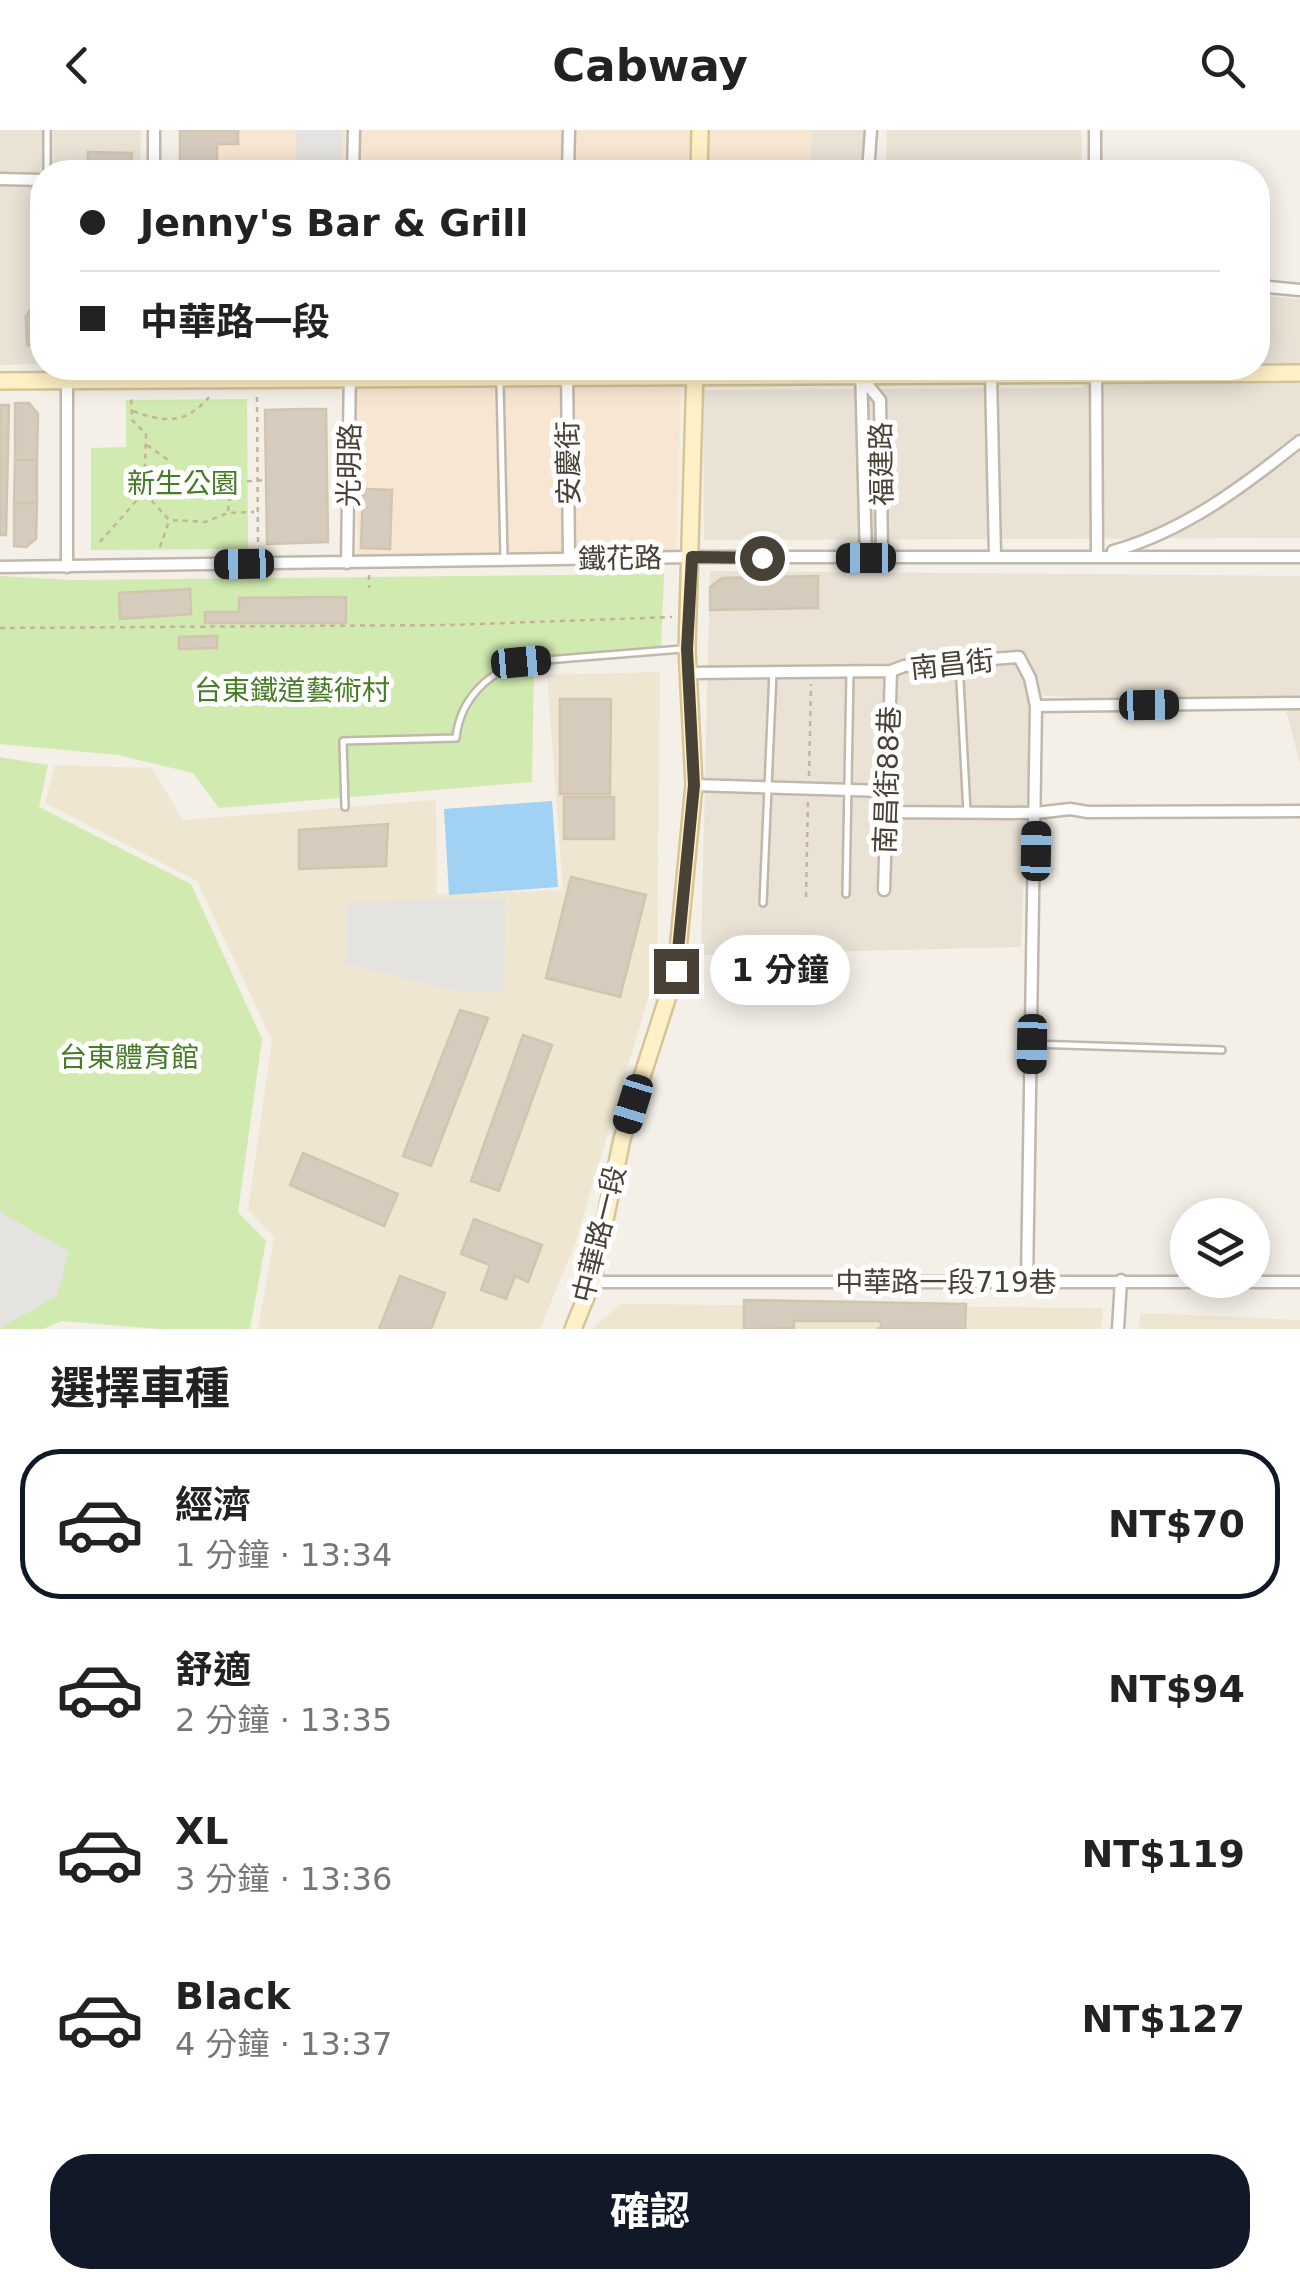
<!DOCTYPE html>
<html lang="zh-TW">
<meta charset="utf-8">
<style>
:root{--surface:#fff;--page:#f6f6f6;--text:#222;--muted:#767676;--line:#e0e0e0;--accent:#111827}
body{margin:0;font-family:"DejaVu Sans","Noto Sans TC",sans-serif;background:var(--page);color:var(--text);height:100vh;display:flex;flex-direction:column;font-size:38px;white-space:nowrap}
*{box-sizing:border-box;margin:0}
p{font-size:32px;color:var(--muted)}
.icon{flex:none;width:55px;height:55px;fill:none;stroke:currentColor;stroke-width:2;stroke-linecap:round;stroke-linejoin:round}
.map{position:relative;height:1199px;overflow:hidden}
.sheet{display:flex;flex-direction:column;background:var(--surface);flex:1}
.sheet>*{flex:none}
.banner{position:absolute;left:30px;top:30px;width:1240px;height:220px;border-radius:40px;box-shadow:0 5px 25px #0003;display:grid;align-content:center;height:220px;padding:0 50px;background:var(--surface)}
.tools{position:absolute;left:1170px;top:1068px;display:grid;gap:20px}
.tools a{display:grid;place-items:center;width:100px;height:100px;border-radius:50%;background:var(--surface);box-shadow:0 5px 25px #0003;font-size:50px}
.end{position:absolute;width:45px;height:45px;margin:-22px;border:12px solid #484136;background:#fff;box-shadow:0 0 0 5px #fff}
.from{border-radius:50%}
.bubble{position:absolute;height:70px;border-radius:35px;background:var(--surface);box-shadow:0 5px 25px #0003;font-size:32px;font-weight:700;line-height:70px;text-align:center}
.car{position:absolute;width:30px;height:60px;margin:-30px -15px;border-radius:12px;box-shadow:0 0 8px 2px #0007;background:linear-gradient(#222 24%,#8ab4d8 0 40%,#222 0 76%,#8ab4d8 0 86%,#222 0)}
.banner b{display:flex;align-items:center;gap:35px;height:95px;font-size:38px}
.banner b+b{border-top:2px solid var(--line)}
.banner i{width:25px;height:25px;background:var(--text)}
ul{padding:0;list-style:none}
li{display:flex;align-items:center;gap:30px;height:150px;margin:0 20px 15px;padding:0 30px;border:5px solid transparent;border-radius:40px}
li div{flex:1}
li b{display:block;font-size:38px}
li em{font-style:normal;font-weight:700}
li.current{border-color:var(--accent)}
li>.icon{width:90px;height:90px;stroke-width:1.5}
h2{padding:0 50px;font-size:45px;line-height:120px}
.button{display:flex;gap:20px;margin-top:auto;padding:20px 50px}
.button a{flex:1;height:115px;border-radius:40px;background:var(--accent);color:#fff;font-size:40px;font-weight:700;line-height:115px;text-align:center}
header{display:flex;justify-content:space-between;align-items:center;height:130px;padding:0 50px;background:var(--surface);font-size:45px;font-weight:700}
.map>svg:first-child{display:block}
</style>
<header><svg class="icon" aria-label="back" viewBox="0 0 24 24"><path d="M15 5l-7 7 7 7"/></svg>Cabway<svg class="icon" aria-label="search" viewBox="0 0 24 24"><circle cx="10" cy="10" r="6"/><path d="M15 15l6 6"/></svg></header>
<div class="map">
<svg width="1300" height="1199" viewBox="0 0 1300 1199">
<rect width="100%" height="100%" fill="#f4f0e8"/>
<!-- residential -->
<path fill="#e9e2d5" d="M0 0H141L140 42H42V234L0 235Z
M809 0H869L867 42H807Z
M887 0H1081L1082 42H886Z
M1258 165 1300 169V408L704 410 703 260 1083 258 1088 238H1258Z
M710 441 1300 446V634L1286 580 1031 565 1021 817 701 825Z"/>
<!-- commercial -->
<path fill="#f7e7d2" d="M179 0H812L810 42H178Z
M176 238H798V241L682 238 676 425 358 430 352 240Z"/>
<!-- education -->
<path fill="#eee6d1" d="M660 542 657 838 575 1114 540 1199H258L274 1107 248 1080 272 910 197 751 45 673 55 635 152 638 183 690 436 670 437 764 563 760 547 545Z
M620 1174 1103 1178 1101 1199H592Z
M1140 1183 1300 1190V1199H1139Z"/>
<!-- green -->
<path fill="#d0eaaf" d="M247 269 248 419 91 420V318L126 317V270Z
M664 444 661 522 534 537 532 652 219 678 193 643 118 625 0 614V446L71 450Z
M0 627 48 635 39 677 191 754 262 909 238 1082 266 1111 250 1199H158L61 1191 43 1199H0Z"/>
<!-- parking -->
<path fill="#e5e3e0" d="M297 0H343V42H295Z
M505 768 504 861H456L346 834 347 772Z
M0 1079 7 1086 69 1121 57 1166 0 1198Z"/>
<!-- water -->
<path fill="#a2d2f3" d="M552 671 558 757 449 765 444 679Z"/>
<!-- building -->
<path fill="#d6ccbd" stroke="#d2c4af" stroke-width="2.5" d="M180 0H238V14H217V42H191L180 29Z
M88 22 132 23 131 36 127 40 87 39Z
M42 175V215H27L26 186 33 176Z
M15 273H29L38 284 37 330H15Z
M0 275H9L6 405H0Z
M305 279H326L328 412 267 414 265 280Z
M15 330H37V373H14Z
M363 359 392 360 390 419 361 418Z
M14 373H37L36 409 26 417 14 416Z
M818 446V478L710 480V457L722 448Z
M190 459 191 484 120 489 119 463Z
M346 467V493H205V482H239V468Z
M217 506V518L179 519V507Z
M560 569H611L610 664H560Z
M564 667H614V709H564Z
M388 694 386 736 299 739V700Z
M571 747 646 765 620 867 546 848Z
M460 880 488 888 431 1036 403 1026Z
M523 905 552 915 499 1061 471 1051Z
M303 1023 398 1064 384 1096 290 1055Z
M474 1089 542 1115 528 1152 515 1146 506 1169 481 1160 490 1135 461 1124Z
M400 1146 445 1163 431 1199H379Z
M744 1170 966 1174 965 1199H877L882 1197 880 1191H794V1198L744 1199Z"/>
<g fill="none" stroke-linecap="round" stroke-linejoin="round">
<defs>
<path id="lane" d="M47 42V0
M500 253 504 427
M959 532 967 682
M345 677 343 611 456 608C460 570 486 544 521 532L682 519
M846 764 850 542
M763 773 773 542
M1032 914 1222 920"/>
<path id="street" d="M1095 0V42
M154 42V0
M353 42 354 0
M568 42 569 0
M868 42 871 0
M0 49 42 50
M1258 156 1300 160
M567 238 569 429
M861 238 866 428
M1096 238 1097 425
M991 245 995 425
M861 247 880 270 882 429
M67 251V437
M1113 421C1183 402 1244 356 1300 311
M347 433 350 238
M0 437 692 427H1300
M688 543 891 541 904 536 1019 527 1030 548 1036 576 1027 1153
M1036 576 1300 573
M694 655 885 661
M885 682 1036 683 1070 679 1088 682 1300 681
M884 760 891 541
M592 1152H1300
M1118 1199 1121 1150"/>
<path id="secondary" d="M699 42 700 0
M0 251 1300 243
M573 1199 592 1152 622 1009 676 841 694 655 687 519 695 240"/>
</defs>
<!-- lane casing -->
<use href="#lane" stroke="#c0b8aa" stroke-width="10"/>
<!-- street casing -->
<use href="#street" stroke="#c0b8aa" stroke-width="15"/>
<!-- secondary casing -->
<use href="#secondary" stroke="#d6c596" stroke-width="20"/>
<!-- path -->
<path stroke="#c3b49a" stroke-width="2.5" stroke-dasharray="5 5" stroke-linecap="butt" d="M257 267 258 417
M133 281C166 293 186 294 209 267
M147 315 171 332
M237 352 266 350
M145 363 169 390 205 392 228 383 254 382
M228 381 230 367
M100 412 144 362 146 304 132 290 131 267
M160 417 169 391
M369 445V458
M0 498 450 495 672 487
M809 646 811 554
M806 767 808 669"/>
<!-- lane -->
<use href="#lane" stroke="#fff" stroke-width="5"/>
<!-- street -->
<use href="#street" stroke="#fff" stroke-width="10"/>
<!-- secondary -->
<use href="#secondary" stroke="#fff1c7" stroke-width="15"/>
</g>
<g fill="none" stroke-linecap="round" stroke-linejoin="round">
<!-- route -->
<path stroke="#484136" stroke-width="12" d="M676 841 694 655 687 519 692 427 762 428"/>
</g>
<g text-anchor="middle" stroke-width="10" stroke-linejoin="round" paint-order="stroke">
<!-- street labels -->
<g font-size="28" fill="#484136" stroke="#fff">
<text transform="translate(568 333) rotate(-91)" y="10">安慶街</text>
<text transform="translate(881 334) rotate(-91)" y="10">福建路</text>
<text transform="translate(349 335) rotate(-89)" y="10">光明路</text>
<text transform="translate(620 428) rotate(-1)" y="10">鐵花路</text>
<text transform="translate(952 534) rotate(-6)" y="10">南昌街</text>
<text transform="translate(887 650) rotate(-88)" y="10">南昌街88巷</text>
<text transform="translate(599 1104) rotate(-76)" y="10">中華路一段</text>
<text x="946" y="1162">中華路一段719巷</text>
</g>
<!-- park labels -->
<g font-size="28" fill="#477c27" stroke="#fff">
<text x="183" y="363">新生公園</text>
<text x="292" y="570">台東鐵道藝術村</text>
<text x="129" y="937">台東體育館</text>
</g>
</g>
</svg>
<div class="tools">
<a><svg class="icon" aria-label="layers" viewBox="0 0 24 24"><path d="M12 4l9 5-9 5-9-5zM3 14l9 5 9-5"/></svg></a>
</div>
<i class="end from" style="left:762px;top:428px"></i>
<i class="end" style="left:676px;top:841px"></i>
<div class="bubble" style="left:710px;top:805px;width:140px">1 分鐘</div>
<i class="car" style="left:866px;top:428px;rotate:270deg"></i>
<i class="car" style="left:244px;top:434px;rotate:269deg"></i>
<i class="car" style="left:521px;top:532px;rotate:85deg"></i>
<i class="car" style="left:1149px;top:575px;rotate:89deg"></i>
<i class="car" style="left:1036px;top:721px;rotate:1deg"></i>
<i class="car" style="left:1032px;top:914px;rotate:181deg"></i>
<i class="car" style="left:633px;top:974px;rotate:197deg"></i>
<div class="banner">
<b><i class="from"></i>Jenny's Bar &amp; Grill</b>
<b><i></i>中華路一段</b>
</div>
</div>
<section class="sheet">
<h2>選擇車種</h2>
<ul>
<li class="current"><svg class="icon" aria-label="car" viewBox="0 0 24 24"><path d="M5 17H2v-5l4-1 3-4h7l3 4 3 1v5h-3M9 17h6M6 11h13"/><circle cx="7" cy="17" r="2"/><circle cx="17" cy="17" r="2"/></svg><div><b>經濟</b><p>1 分鐘 · 13:34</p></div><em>NT$70</em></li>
<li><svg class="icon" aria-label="car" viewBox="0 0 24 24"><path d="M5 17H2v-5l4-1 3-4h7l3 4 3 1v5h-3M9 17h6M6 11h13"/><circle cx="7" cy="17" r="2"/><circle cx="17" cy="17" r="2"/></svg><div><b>舒適</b><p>2 分鐘 · 13:35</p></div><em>NT$94</em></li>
<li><svg class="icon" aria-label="car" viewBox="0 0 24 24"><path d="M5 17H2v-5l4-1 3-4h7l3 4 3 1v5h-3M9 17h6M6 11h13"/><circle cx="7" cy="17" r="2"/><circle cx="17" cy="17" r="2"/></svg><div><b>XL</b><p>3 分鐘 · 13:36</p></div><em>NT$119</em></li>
<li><svg class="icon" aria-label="car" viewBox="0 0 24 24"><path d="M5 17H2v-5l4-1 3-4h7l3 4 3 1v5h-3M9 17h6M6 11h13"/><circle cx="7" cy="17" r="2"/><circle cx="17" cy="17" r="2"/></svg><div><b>Black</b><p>4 分鐘 · 13:37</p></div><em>NT$127</em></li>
</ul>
<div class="button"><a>確認</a></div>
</section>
